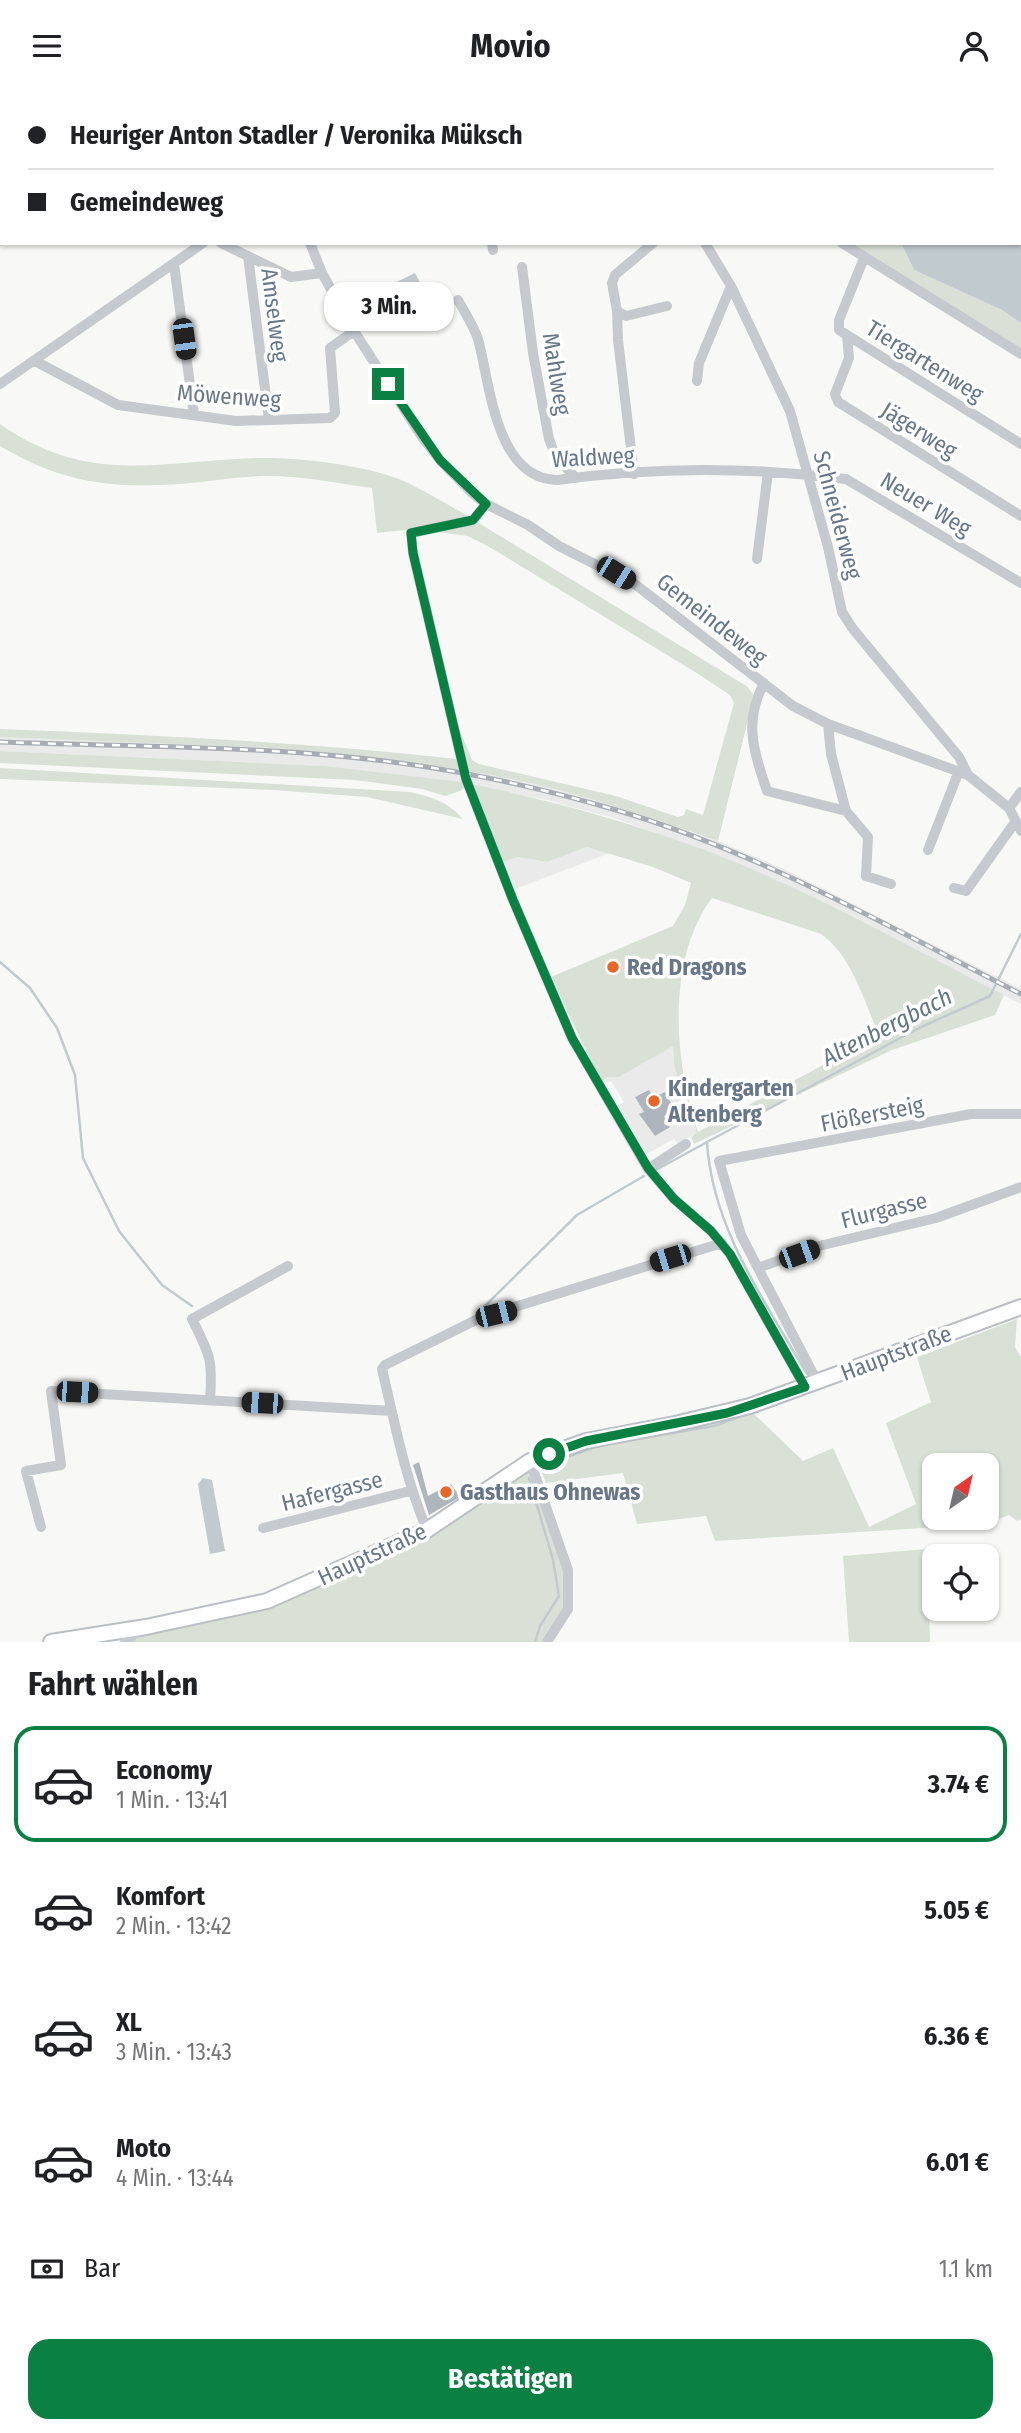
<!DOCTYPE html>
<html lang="de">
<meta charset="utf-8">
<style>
:root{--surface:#fff;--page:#f6f6f6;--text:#202124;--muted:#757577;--line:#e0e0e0;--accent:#0b8043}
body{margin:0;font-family:"Fira Sans Condensed",sans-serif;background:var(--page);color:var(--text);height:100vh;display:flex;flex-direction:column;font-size:26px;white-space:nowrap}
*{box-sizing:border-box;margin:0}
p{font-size:23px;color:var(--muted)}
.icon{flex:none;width:38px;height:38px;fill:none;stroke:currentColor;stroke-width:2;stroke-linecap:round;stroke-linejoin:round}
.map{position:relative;height:1551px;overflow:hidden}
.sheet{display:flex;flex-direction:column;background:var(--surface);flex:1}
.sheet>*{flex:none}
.guide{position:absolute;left:0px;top:0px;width:1022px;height:154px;box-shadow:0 2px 5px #0004;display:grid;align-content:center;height:154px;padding:0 28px;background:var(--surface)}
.needle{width:46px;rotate:34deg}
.fabs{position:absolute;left:922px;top:1362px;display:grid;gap:14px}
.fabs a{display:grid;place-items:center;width:77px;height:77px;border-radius:14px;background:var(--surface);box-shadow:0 2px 5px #0004;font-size:35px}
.end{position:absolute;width:32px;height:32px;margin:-16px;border:9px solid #0b8043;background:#fff;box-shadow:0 0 0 4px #fff}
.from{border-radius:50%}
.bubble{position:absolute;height:49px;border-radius:21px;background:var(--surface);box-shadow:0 2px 5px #0004;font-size:23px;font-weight:700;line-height:49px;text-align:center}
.car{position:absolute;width:21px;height:42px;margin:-21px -10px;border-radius:9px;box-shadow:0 0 5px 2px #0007;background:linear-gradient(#222 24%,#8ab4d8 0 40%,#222 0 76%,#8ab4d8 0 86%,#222 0)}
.guide b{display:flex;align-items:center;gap:24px;height:66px;font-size:26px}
.guide b+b{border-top:2px solid var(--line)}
.guide i{width:18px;height:18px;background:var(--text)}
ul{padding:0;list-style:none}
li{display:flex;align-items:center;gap:21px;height:116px;margin:0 14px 10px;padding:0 14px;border:4px solid transparent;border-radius:21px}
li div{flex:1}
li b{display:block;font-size:26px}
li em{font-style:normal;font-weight:700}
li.selected{border-color:var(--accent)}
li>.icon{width:63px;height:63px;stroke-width:1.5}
h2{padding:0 28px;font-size:32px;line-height:84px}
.pay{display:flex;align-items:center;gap:18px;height:77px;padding:0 28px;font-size:26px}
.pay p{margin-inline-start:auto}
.action{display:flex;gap:14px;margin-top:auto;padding:14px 28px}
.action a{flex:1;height:80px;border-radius:21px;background:var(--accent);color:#fff;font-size:28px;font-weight:700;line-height:80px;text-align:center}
header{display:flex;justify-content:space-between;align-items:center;height:91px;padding:0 28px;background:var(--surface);font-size:32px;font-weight:700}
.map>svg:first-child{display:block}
</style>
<header><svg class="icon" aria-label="menu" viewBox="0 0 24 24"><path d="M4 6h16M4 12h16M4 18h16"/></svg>Movio<svg class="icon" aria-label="person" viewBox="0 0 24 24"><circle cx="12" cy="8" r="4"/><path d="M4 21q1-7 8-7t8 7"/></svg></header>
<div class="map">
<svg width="1021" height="1551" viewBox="0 0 1021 1551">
<rect width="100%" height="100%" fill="#f8f9f6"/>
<!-- built -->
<path fill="#e9eae9" d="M0 646 270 657 384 668 502 685 598 709 718 750 786 779 1021 898V913L776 789 703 759 617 728 539 707 324 675 0 660Z
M587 756 610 762 515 798 503 771 518 766 547 771Z
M673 954 674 975 697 1041 678 1053 674 1048 643 1065 615 1016 624 1011 611 990 603 994 601 991 608 986H619Z"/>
<!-- green -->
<path fill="#d9e1d7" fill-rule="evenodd" d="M846 152H901L914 179 1002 219 1021 232V261Z
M0 333C88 395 160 370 257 367 299 366 366 374 404 390 427 401 448 414 470 426L423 437 377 442 372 397C336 392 298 384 260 385 234 386 207 391 180 393 111 398 60 391 0 355Z
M477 431 748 596 754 605 718 750C636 722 553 692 467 680L458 635 472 669 479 673 616 705 678 726 684 724 686 718 703 724 734 612 730 604 695 581 486 454 467 445 431 440Z
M0 638C153 644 305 651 457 668L460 679 270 657 0 646Z
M0 660 324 675 462 691 465 696 460 700 445 705 422 698 355 689 0 672Z
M0 677 410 701C432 706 448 711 463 728L367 706 273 699 0 688Z
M471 693C550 709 626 730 702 758 806 797 905 854 1004 904L995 924 892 959 694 1053 691 1046 697 1041 674 975 673 955 619 986H608L601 991 551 886 673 835 685 814 691 792 653 776 587 756 547 771 518 766 503 771ZM712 807 821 843C852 865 864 910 879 944L698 1041C674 972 666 868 712 807Z
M1017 1228 1015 1256 1021 1266V1428L1017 1430 1009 1424 988 1433 715 1450 706 1425 637 1433 623 1382 546 1392 538 1372 606 1349 752 1321 803 1370 833 1357 869 1436 916 1413 886 1332 931 1311 917 1266ZM934 1374H987V1426H934Z
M529 1375 565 1485V1518L544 1551H130L145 1540 270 1514 428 1441Z
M927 1458 930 1551H849L843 1465Z"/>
<!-- water -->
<path fill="#c1cacf" d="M730 0H1021V232L1002 219 914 179 901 152H1020V2Z
M415 182 428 207 408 227 392 232 384 229 378 200Z
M203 1387 212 1389 225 1460 210 1463 199 1400 198 1393Z"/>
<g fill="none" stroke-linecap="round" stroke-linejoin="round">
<!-- stream -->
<path stroke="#c1cacf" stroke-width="2.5" d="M0 871 30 897 57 937 75 984 83 1067 119 1140 162 1194 192 1215
M656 1079 707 1051
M485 1215 577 1124 644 1085
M807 1283C765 1210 712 1137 707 1051L919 937 990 905 1021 843
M608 1353 714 1335 903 1266
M542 1375 598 1355
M529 1387 553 1469 559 1505 540 1535 535 1551"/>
</g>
<!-- building -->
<path fill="#aeb5bc" d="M649 999 653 1007 665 1001 675 1019 664 1025 670 1036 655 1045 639 1023 644 1021 635 1006Z
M419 1371 428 1405 451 1393 460 1406 429 1424 413 1374Z"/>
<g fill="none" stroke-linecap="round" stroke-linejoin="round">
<defs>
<path id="secondary" d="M51 1551 146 1536 267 1510 427 1439 530 1370 586 1350 675 1333 750 1315 1021 1216"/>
</defs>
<!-- secondary casing -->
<use href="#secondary" stroke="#bbbfc4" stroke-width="18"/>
<!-- minor -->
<path stroke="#c6c9cd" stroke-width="10" d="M238 0 239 2
M394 0V2
M470 0V2
M547 0V2
M618 0 626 2
M0 116 2 117
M0 150 2 148
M221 152 291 186 322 182
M310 152 322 182 354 240 422 346 440 369 472 402 486 413 528 434 559 455 636 494 793 615 828 633 968 684 1009 717 1021 740
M492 152 493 159
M653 152 615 184 612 192 617 220 626 225 667 215
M705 152 731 195 790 320 828 456 842 521 853 538 959 666 968 684
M842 152 1021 263
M248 165 269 329
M864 167 839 229V239L1021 353
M174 173 194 324
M522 176 533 262 549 348 556 366 576 387
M458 209C465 222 474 235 478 248 490 291 495 388 557 389 652 376 752 376 846 388L1021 492
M617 220 618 249 634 383
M847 244 849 267 835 303 838 311 1021 425
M35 270 118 314 236 330 330 327 335 322 330 257 354 240
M697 290 699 272 731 195
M0 293 203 152
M486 413 473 429 411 442 413 462 466 688 513 809 572 947 648 1078 674 1108 711 1140 730 1163 805 1296
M757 468 768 381
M764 592C743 632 754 660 767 700L846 720
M828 633 831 663 846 720 868 746 866 785 891 793
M1009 717 1021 701
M928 759 959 680
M954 797 966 800 1016 730
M648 1078 686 1053
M758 1177 741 1144 719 1070 971 1023H1021
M818 1292 758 1177 819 1155 936 1127 1021 1096
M210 1309C213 1268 210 1264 192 1228L288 1175
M530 1370 568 1479V1518L547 1551
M41 1436 26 1380 61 1374 51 1300 392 1320
M263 1437 410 1400
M427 1439C405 1387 395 1333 382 1278L385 1274 482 1226 722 1152
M125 1551 142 1537"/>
<!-- secondary -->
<use href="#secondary" stroke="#fff" stroke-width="14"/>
<defs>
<path id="rail" d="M0 651C135 656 273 654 407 673 478 683 548 699 616 719 759 761 889 836 1021 903"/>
</defs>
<!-- rail casing -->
<use href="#rail" stroke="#a8adb4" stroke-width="5"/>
<!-- rail -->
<use href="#rail" stroke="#fff" stroke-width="2.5" stroke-dasharray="8" stroke-linecap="butt"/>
</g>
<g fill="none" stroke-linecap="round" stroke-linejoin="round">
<!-- route -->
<path stroke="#0b8043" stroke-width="9" d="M388 293 440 369 486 413 473 429 411 442 413 462 466 688 513 809 572 947 648 1077 674 1108 711 1140 730 1163 805 1296 727 1322 586 1350 549 1363"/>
</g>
<!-- markers -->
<g fill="#e86526" stroke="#fff" stroke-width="2.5">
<circle cx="613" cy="876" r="7"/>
<circle cx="654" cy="1010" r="7"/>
<circle cx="446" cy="1401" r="7"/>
</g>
<g text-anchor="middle" stroke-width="7" stroke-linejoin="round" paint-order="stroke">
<!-- street labels -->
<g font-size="23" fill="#677688" stroke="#fff">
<text transform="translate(275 224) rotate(83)" y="8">Amselweg</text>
<text transform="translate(925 270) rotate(32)" y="8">Tiergartenweg</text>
<text transform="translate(557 283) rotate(81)" y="8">Mahlweg</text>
<text transform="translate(229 305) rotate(4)" y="8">Möwenweg</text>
<text transform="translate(919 339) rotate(32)" y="8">Jägerweg</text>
<text transform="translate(593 366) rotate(-3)" y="8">Waldweg</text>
<text transform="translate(926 413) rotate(31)" y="8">Neuer Weg</text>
<text transform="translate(838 424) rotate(75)" y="8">Schneiderweg</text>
<text transform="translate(712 528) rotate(38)" y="8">Gemeindeweg</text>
<text transform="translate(872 1023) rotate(-11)" y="8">Flößersteig</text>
<text transform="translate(884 1119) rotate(-14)" y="8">Flurgasse</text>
<text transform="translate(896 1262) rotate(-21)" y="8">Hauptstraße</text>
<text transform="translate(332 1400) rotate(-14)" y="8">Hafergasse</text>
<text transform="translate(372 1463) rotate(-25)" y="8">Hauptstraße</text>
</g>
<!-- poi labels -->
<g font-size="23" font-weight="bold" fill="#677688" stroke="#fff" text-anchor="start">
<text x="627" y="884">Red Dragons</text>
<text x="668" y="1005">Kindergarten<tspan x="668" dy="26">Altenberg</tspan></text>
<text x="460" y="1409">Gasthaus Ohnewas</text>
</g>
<!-- water labels -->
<g font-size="24" font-style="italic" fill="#637783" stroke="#fff">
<text transform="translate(887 936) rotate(-27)" y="8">Altenbergbach</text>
</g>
</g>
</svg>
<div class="fabs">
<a><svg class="needle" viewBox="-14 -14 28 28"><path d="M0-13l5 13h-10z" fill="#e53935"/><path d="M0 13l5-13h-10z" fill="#757577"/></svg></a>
<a><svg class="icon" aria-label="locate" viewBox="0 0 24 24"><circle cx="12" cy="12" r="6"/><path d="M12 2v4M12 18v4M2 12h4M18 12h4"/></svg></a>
</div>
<i class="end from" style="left:549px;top:1363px"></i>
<i class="end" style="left:388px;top:293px"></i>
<div class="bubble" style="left:324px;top:191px;width:130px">3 Min.</div>
<i class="car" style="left:184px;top:248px;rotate:172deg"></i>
<i class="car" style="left:616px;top:482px;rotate:122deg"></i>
<i class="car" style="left:799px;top:1163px;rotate:70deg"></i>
<i class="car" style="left:670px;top:1167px;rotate:253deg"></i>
<i class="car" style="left:496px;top:1223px;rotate:76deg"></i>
<i class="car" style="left:77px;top:1301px;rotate:93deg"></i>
<i class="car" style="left:262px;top:1312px;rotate:273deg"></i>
<div class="guide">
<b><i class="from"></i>Heuriger Anton Stadler / Veronika Müksch</b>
<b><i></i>Gemeindeweg</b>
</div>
</div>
<section class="sheet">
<h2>Fahrt wählen</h2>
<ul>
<li class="selected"><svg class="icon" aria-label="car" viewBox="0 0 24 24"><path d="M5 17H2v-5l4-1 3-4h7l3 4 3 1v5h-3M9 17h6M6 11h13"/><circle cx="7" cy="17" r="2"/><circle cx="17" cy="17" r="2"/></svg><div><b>Economy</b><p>1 Min. · 13:41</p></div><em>3.74 €</em></li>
<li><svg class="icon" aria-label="car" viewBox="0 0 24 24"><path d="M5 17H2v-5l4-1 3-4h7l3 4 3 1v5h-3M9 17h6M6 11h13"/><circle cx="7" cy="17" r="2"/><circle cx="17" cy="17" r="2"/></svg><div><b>Komfort</b><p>2 Min. · 13:42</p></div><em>5.05 €</em></li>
<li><svg class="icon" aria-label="car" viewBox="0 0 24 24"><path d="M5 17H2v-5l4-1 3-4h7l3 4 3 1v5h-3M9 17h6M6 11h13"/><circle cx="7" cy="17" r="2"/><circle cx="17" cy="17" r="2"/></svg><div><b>XL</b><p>3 Min. · 13:43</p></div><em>6.36 €</em></li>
<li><svg class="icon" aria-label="car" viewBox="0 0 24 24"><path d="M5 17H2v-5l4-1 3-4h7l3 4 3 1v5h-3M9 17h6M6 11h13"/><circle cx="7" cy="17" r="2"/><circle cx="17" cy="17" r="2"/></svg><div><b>Moto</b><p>4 Min. · 13:44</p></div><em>6.01 €</em></li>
</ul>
<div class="pay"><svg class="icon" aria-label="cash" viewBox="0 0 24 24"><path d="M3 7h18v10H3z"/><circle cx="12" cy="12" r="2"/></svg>Bar<p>1.1 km</p></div>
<div class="action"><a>Bestätigen</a></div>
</section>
